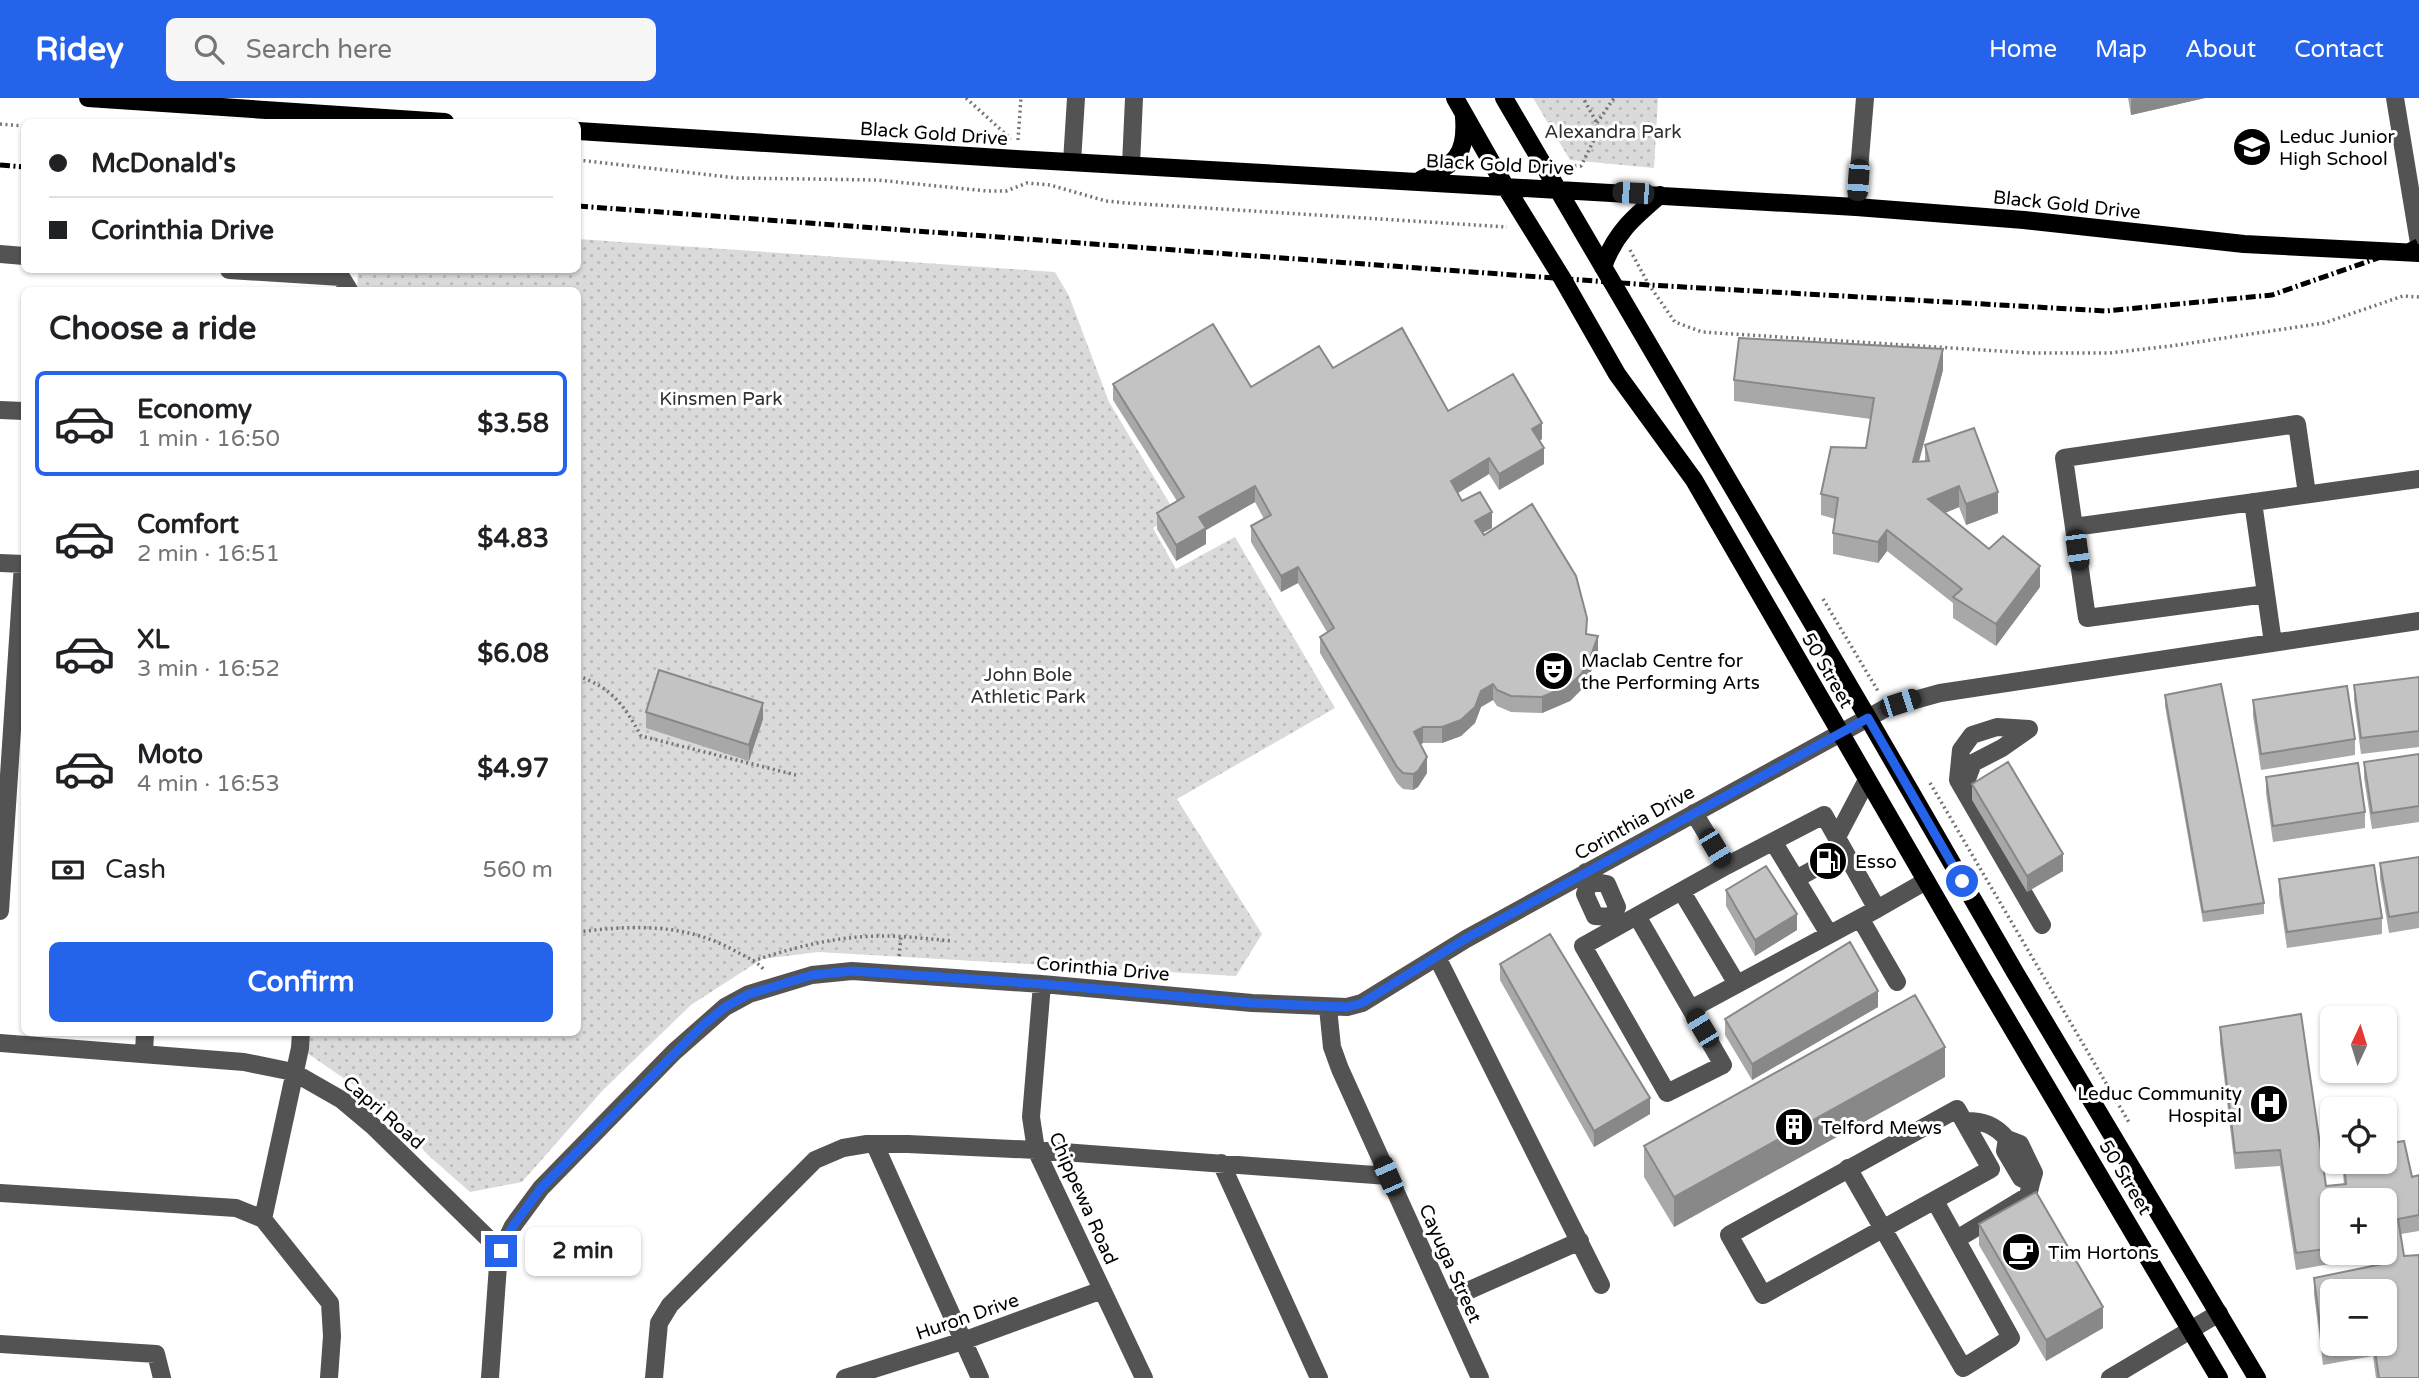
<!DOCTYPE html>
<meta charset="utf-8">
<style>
:root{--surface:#fff;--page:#f6f6f6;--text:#202124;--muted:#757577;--line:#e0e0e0;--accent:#2563eb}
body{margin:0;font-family:"Varela Round",sans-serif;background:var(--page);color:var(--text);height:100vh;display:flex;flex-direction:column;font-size:26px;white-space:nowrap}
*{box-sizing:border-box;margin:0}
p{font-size:23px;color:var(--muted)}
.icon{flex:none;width:38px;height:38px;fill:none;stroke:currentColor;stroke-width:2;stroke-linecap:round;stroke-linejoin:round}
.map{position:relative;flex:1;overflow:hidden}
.sheet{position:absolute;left:21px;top:189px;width:560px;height:749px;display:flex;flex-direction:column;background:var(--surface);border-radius:10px;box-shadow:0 2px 5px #0004}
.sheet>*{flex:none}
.guide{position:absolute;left:21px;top:21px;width:560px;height:154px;border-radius:10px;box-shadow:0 2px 5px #0004;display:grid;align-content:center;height:154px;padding:0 28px;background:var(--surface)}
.needle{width:46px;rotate:4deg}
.buttons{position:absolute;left:2320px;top:908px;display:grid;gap:14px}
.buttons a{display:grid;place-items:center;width:77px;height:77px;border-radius:10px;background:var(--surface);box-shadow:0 2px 5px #0004;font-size:35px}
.end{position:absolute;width:32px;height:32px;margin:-16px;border:9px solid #2563eb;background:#fff;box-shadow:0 0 0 4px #fff}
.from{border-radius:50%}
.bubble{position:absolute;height:49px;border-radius:10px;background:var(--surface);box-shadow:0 2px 5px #0004;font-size:23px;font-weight:700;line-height:49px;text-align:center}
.car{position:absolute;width:21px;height:42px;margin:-21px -10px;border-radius:9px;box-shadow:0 0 5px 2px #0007;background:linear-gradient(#222 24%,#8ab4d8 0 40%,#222 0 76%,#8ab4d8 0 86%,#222 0)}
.guide b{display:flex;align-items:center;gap:24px;height:66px;font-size:26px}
.guide b+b{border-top:2px solid var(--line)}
.guide i{width:18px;height:18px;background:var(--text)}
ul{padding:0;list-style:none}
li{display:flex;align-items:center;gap:21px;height:105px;margin:0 14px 10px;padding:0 14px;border:4px solid transparent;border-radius:10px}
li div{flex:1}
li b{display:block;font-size:26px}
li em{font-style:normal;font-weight:700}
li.current{border-color:var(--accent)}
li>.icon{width:63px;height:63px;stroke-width:1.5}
h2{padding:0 28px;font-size:32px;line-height:84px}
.pay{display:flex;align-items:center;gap:18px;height:77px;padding:0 28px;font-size:26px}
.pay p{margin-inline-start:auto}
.cta{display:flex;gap:14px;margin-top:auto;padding:14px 28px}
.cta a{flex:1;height:80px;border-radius:10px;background:var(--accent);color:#fff;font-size:28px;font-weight:700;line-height:80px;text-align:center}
header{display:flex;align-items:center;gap:42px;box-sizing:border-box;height:98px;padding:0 35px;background:var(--accent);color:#fff}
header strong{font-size:33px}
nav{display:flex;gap:38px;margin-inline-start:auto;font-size:24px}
.search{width:490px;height:63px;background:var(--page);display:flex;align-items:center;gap:18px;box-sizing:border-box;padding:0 24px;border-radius:10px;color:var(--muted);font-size:26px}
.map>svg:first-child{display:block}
</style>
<header>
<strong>Ridey</strong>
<div class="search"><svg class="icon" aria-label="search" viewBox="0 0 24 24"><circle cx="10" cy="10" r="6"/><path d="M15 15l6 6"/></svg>Search here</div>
<nav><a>Home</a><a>Map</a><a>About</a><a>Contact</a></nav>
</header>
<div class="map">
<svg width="2419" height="1280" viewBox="0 0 2419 1280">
<defs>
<pattern id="park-dots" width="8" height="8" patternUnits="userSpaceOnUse" patternTransform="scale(1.75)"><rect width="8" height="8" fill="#dadada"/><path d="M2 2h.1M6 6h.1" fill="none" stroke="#b9b9b9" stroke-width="1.8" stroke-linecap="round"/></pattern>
</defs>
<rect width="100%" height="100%" fill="#fff"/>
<!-- park -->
<path fill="url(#park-dots)" d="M1533 0H1658L1654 70 1570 62Z
M578 141 1055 174 1069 198 1109 304 1176 416 1153 430 1176 471 1235 439 1335 610 1177 701 1262 836 1236 878 818 854 762 861 691 907 603 992 522 1084 470 1094 428 1057 388 1011 300 950 301 935 578 934V192H357L358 172H578Z"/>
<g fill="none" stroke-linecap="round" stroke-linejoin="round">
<!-- minor-tunnel -->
<path stroke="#d9d9d9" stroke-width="18" stroke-dasharray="18 9" stroke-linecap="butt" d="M1814 771 1836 759"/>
<!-- path -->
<path stroke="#757575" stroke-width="3.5" stroke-dasharray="2 3.5" stroke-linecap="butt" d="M966 0 1011 41
M1597 25 1614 0
M0 26 24 28
M1018 42 1021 0
M578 62 737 80 877 82 987 93H1006L1027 85 1050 87 1106 103 1126 105 1507 129
M1569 71 1567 68H1581L1596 38 1597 25 1583 0
M1630 152 1649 187 1675 224 1702 234 2030 255H2109L2171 248 2324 225 2403 198 2419 199
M1823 501 1878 593
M578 578C612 590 624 607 641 638L796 677
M1930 685 2130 1026
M578 834C633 827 687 825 737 854 746 859 757 863 764 872
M899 858 901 839
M753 863C794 849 838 838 882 838 906 838 929 841 953 843"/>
<!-- minor -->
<path stroke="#535353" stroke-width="18" d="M2395 0 2419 145
M1072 64 1076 0
M1131 67 1134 0
M1856 109 1865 0
M0 156 24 158
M229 172 341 179 349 192
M0 312 24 313
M2253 404 2273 545
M2074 429 2419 381
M0 465 24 466
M2266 496 2087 520 2064 360 2297 326 2307 396
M2029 631 1997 629 1972 637 1961 652 1958 682 2042 827
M1964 689 1973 665 2002 650 2029 631
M1694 715 1726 768 1824 717 1877 811 1926 783
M1837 739 1867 682
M1774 745 1829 836
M1586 774 1590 783 1585 796 1595 818 1612 819
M1796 781 1814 771
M1590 783 1607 786 1617 809 1612 819
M1682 794 1737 886
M0 813 23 466
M1637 818 1723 967 1667 995 1583 848 1726 768
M1860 820 1897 884
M1437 859 1601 1187
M1042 886 1031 1019 1036 1052 1144 1280
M1328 910 1332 949 1340 971 1480 1280
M1691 911 1877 811
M0 945 244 964 293 974 342 1002 373 1028 501 1153
M144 956 145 934
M1957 1011 1991 1071 1763 1197 1729 1137Z
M2007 1041 2020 1046 2034 1075 2031 1085
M875 1047 980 1280
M1221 1065 1319 1280
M1848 1070 1963 1270 2011 1240 1935 1103
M0 1095 236 1110 263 1121 330 1205 332 1238 329 1280
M263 1121 300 950 301 934
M1957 1141 2028 1098 2031 1085 2021 1080 2005 1053 2007 1041C1995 1027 1984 1023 1965 1023
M1445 1203 1580 1143
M0 1246 156 1256 162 1280
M490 1280 498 1167 501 1153 513 1128 541 1090 674 954 725 909 749 896 812 877 852 873 1042 886 1252 905 1347 909 1362 905 1466 841 1886 610 1940 595 2419 523
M654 1280 659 1225 670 1207 815 1062 843 1050 867 1046H908L1036 1052 1388 1078
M845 1280 963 1243 1102 1192
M2110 1280 2219 1215"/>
<!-- major -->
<path stroke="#000" stroke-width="18" d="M88 0 445 24
M1455 0 1505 88 1562 180 1617 276 1694 382 1983 881 2219 1280
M1504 0 1868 620 2016 876 2257 1280
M578 33 1016 61 1856 109 2024 122 2244 146 2419 155
M1422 81C1455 66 1467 58 1464 19
M1603 169C1615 135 1633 120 1660 97"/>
<!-- rail -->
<path stroke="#000" stroke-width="5" stroke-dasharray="10 3.5 2 3.5" stroke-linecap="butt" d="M0 67 24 69
M578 108 1649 187 2106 213 2272 197 2395 154 2419 142"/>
</g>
<!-- wall -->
<path fill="#a8a8a8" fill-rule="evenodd" d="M2128 0H2205L2131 17Z
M1333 270 1448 313 1542 341 1539 343 1544 366 1499 392 1489 376 1458 395 1462 403 1492 430 1482 435 1587 536 1598 554 1589 579 1582 591 1570 603 1542 615 1511 614 1497 608 1493 602 1481 609 1475 625 1461 638 1442 645H1423L1420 646 1427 675 1418 689 1413 692 1403 691 1397 685 1320 555V539L1327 534 1298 485 1281 494 1251 444V428L1264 421 1255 404 1206 432V446L1176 463 1157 431V415L1177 403 1113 302V286L1251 289Z
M1943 272 1919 364 1925 363V347L1998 415 1966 427 1959 409 1945 415 1989 451 2040 489 1996 548 1953 520V505L1887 453 1878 465 1833 456V435L1835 421 1821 417V396L1866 350 1871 321 1734 303V282Z
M2419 579V649L2361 656 2354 603V587Z
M2165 597 2264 805V816L2203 824 2165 608Z
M2253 602 2355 641V657L2261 672 2253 618Z
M646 614 763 621 749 663 646 630Z
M2419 656V724L2372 731 2364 680V664Z
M2266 679 2365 714V730L2273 744 2266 695Z
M1972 686 2063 773 2027 794 1972 702Z
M2419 759V830L2389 835 2380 781V765Z
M2279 781 2382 820V836L2287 850 2279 797Z
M1726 792 1797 832 1755 858 1726 808Z
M1500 866 1650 1016 1594 1049 1500 882Z
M1878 909 1752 982 1725 937V921Z
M2220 929 2326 1088 2344 1087 2342 1064H2385L2412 1079 2419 1077V1133L2401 1136 2419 1280H2376L2373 1258 2323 1267 2314 1196V1180L2389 1165 2385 1142V1102H2333V1155H2336V1165L2296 1172 2280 1068 2235 1071 2220 945ZM2385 1194V1246H2333Z
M1945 979 1674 1129 1644 1079V1048Z
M1979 1126 2103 1230 2046 1263 1979 1147Z"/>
<!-- shaded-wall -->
<path fill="#888" d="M2134 0H2205L2131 17V1Z
M1943 251V272L1913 385V364Z
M1542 325V341L1532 347V331Z
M1544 350V366L1499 392V376Z
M1489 360V376L1451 399V383Z
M1255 388V404L1206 432V446L1176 463V447L1199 419Z
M1959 388V409L1928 422V401Z
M1998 394V415L1966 427V406Z
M1492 414V430L1475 439V423Z
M1887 432V453L1878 465V444Z
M2040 468V489L1996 548V526Z
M1298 469V485L1281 494V478Z
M1598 538V554L1589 579 1582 591 1570 603 1542 615V599Z
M1493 586V602L1481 609 1475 625 1461 638 1442 645V629L1481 593Z
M763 605V621L749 663V647Z
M1423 629V645L1414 650V634Z
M1427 659V675L1418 689 1413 692V676Z
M2063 756V773L2027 794V778Z
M1797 816V832L1755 858V842Z
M1878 893V909L1752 982V966Z
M1945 949V979L1674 1129V1099Z
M1650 1000V1016L1594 1049V1033Z
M2103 1209V1230L2046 1263V1242Z"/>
<!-- building -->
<path fill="#c3c3c3" stroke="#888" stroke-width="2" d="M1213 226 1251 289 1319 248 1333 270 1402 230 1448 313 1513 276 1542 325 1532 331 1544 350 1499 376 1489 360 1451 383 1462 403 1480 394 1492 414 1475 423 1484 437 1532 406 1576 478 1587 520 1586 536 1598 538 1589 563 1582 575 1570 587 1542 599 1511 598 1497 592 1493 586 1481 593 1475 609 1461 622 1442 629H1423L1414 634 1427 659 1418 673 1413 676 1403 675 1397 669 1320 539 1334 530 1298 469 1281 478 1251 428 1271 417 1255 388 1199 419 1206 430 1176 447 1157 415 1184 399 1113 286Z
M1739 240 1943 251 1913 364 1929 363 1925 347 1974 330 1998 394 1966 406 1959 388 1928 401 1989 451 2003 438 2040 468 1996 526 1953 499 1962 491 1887 432 1878 444 1833 435 1838 400 1821 396 1831 349 1866 350 1874 300 1734 282Z
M659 572 763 605 749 647 646 614Z
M2419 579V633L2361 640 2354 587Z
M2221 586 2264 805 2203 814 2165 597Z
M2347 588 2355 641 2261 656 2253 602Z
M2419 656V708L2372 715 2364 664Z
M2008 664 2063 756 2027 778 1972 686Z
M2358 665 2365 714 2273 728 2266 679Z
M2419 759V814L2389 819 2380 765Z
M2374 767 2382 820 2287 834 2279 781Z
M1766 768 1797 816 1755 842 1726 792Z
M1550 836 1650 1000 1594 1033 1500 866Z
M1850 844 1878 893 1752 966 1725 921Z
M1915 897 1945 949 1674 1099 1644 1048Z
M2301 916 2326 1088 2346 1086 2344 1064H2385V1046L2404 1043 2412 1079 2419 1077V1117L2398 1121 2404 1158 2419 1157V1280H2379L2374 1246H2385V1194H2333V1246H2352L2323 1251 2314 1180 2392 1164 2385 1126V1102H2333V1150L2296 1155 2280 1052 2235 1055 2220 929Z
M2036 1094 2103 1209 2046 1242 1979 1126Z"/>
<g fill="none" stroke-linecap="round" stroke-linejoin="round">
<!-- route -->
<path stroke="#2563eb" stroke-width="9" d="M501 1153 513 1128 541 1090 703 927 725 909 749 896 812 877 852 873 1042 886 1252 905 1347 909 1362 905 1465 841 1868 620 1962 783"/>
</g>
<!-- icons -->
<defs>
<symbol id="school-disc" viewBox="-11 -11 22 22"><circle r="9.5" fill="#000" stroke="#fff"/><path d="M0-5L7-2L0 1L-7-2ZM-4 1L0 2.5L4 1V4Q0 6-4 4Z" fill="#fff"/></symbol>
<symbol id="theatre-disc" viewBox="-11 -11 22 22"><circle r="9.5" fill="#000" stroke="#fff"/><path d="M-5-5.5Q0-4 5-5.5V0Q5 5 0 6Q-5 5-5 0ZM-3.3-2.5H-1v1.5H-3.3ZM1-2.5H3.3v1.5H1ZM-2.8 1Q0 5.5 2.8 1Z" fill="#fff"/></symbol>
<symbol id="fuel-disc" viewBox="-11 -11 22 22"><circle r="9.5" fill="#000" stroke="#fff"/><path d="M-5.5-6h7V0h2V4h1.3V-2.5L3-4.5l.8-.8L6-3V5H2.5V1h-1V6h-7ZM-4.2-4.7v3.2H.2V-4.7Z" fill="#fff"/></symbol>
<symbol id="hospital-disc" viewBox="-11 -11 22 22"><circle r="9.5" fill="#000" stroke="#fff"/><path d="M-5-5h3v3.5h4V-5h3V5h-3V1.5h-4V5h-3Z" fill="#fff"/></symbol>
<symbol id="building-disc" viewBox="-11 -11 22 22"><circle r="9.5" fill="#000" stroke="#fff"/><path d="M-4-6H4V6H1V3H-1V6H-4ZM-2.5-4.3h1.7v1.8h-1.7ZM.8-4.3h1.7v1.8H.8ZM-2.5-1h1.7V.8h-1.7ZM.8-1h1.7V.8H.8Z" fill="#fff"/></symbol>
<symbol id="cafe-disc" viewBox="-11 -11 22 22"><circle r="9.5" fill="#000" stroke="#fff"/><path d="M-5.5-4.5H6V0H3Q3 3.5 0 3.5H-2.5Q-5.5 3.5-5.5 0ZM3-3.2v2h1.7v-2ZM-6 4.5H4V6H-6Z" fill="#fff"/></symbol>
</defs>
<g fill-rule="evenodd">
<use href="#school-disc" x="2230" y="27" width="44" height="44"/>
<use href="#theatre-disc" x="1532" y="551" width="44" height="44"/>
<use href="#fuel-disc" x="1806" y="741" width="44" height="44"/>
<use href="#hospital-disc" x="2247" y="984" width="44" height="44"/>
<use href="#building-disc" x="1772" y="1007" width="44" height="44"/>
<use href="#cafe-disc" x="1999" y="1132" width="44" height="44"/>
</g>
<g text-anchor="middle" stroke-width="6" stroke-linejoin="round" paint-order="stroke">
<!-- park labels -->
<g font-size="19" fill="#313131" stroke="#fff">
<text x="1613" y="40">Alexandra Park</text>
<text x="721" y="307">Kinsmen Park</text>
<text x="1028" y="583">John Bole<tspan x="1028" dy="22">Athletic Park</tspan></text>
</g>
<!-- street labels -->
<g font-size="19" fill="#000" stroke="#fff">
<text transform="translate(934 35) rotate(4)" y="7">Black Gold Drive</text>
<text transform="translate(1500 66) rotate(3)" y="7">Black Gold Drive</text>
<text transform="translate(2067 106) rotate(6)" y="7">Black Gold Drive</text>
<text transform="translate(1828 572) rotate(60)" y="7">50 Street</text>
<text transform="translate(1634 724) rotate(-29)" y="7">Corinthia Drive</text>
<text transform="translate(1103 870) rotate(5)" y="7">Corinthia Drive</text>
<text transform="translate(384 1014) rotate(41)" y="7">Capri Road</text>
<text transform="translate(2126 1079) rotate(59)" y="7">50 Street</text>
<text transform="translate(1084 1100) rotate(66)" y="7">Chippewa Road</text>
<text transform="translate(1451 1165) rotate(66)" y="7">Cayuga Street</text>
<text transform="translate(967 1218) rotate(-19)" y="7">Huron Drive</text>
</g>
<!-- poi labels -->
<g font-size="19" fill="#000" stroke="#fff" text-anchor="start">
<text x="2279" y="45">Leduc Junior<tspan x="2279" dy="22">High School</tspan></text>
<text x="1581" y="569">Maclab Centre for<tspan x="1581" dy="22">the Performing Arts</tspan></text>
<text x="1855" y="770">Esso</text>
<text x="2242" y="1002" text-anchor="end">Leduc Community<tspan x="2242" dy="22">Hospital</tspan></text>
<text x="1821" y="1036">Telford Mews</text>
<text x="2048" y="1161">Tim Hortons</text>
</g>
</g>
</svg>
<div class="buttons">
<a><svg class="needle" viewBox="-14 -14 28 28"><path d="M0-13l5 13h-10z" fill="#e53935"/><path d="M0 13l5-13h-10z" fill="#757577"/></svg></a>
<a><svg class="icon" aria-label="locate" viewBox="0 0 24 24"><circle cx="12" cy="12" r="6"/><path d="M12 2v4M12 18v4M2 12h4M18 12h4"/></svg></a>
<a>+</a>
<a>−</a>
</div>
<i class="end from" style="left:1962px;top:783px"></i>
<i class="end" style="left:501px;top:1153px"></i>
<div class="bubble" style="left:525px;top:1129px;width:116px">2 min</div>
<i class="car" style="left:1858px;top:82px;rotate:184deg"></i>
<i class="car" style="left:1633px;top:95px;rotate:274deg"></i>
<i class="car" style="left:2077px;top:452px;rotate:172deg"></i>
<i class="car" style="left:1900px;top:605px;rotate:72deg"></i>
<i class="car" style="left:1715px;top:750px;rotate:149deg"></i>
<i class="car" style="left:1702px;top:930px;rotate:329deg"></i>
<i class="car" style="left:1388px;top:1078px;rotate:336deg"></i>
<div class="guide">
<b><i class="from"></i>McDonald's</b>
<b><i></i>Corinthia Drive</b>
</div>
<section class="sheet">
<h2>Choose a ride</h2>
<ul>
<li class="current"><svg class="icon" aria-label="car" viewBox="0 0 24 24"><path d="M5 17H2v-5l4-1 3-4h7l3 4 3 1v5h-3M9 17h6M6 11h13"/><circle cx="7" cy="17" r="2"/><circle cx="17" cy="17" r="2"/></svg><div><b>Economy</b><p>1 min · 16:50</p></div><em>$3.58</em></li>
<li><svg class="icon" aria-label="car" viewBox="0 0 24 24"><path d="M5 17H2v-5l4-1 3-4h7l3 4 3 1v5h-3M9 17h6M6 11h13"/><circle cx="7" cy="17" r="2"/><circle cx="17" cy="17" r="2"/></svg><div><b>Comfort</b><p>2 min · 16:51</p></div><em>$4.83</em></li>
<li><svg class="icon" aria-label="car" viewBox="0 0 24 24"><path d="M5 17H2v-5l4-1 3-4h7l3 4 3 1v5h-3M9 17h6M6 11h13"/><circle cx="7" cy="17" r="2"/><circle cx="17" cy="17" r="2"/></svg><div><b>XL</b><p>3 min · 16:52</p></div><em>$6.08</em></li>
<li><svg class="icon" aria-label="car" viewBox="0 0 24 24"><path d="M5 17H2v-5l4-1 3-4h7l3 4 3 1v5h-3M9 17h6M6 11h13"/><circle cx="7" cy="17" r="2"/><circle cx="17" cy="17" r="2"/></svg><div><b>Moto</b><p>4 min · 16:53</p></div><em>$4.97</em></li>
</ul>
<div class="pay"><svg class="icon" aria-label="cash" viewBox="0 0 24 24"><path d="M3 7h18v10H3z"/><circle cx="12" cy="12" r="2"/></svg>Cash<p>560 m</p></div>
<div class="cta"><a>Confirm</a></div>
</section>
</div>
